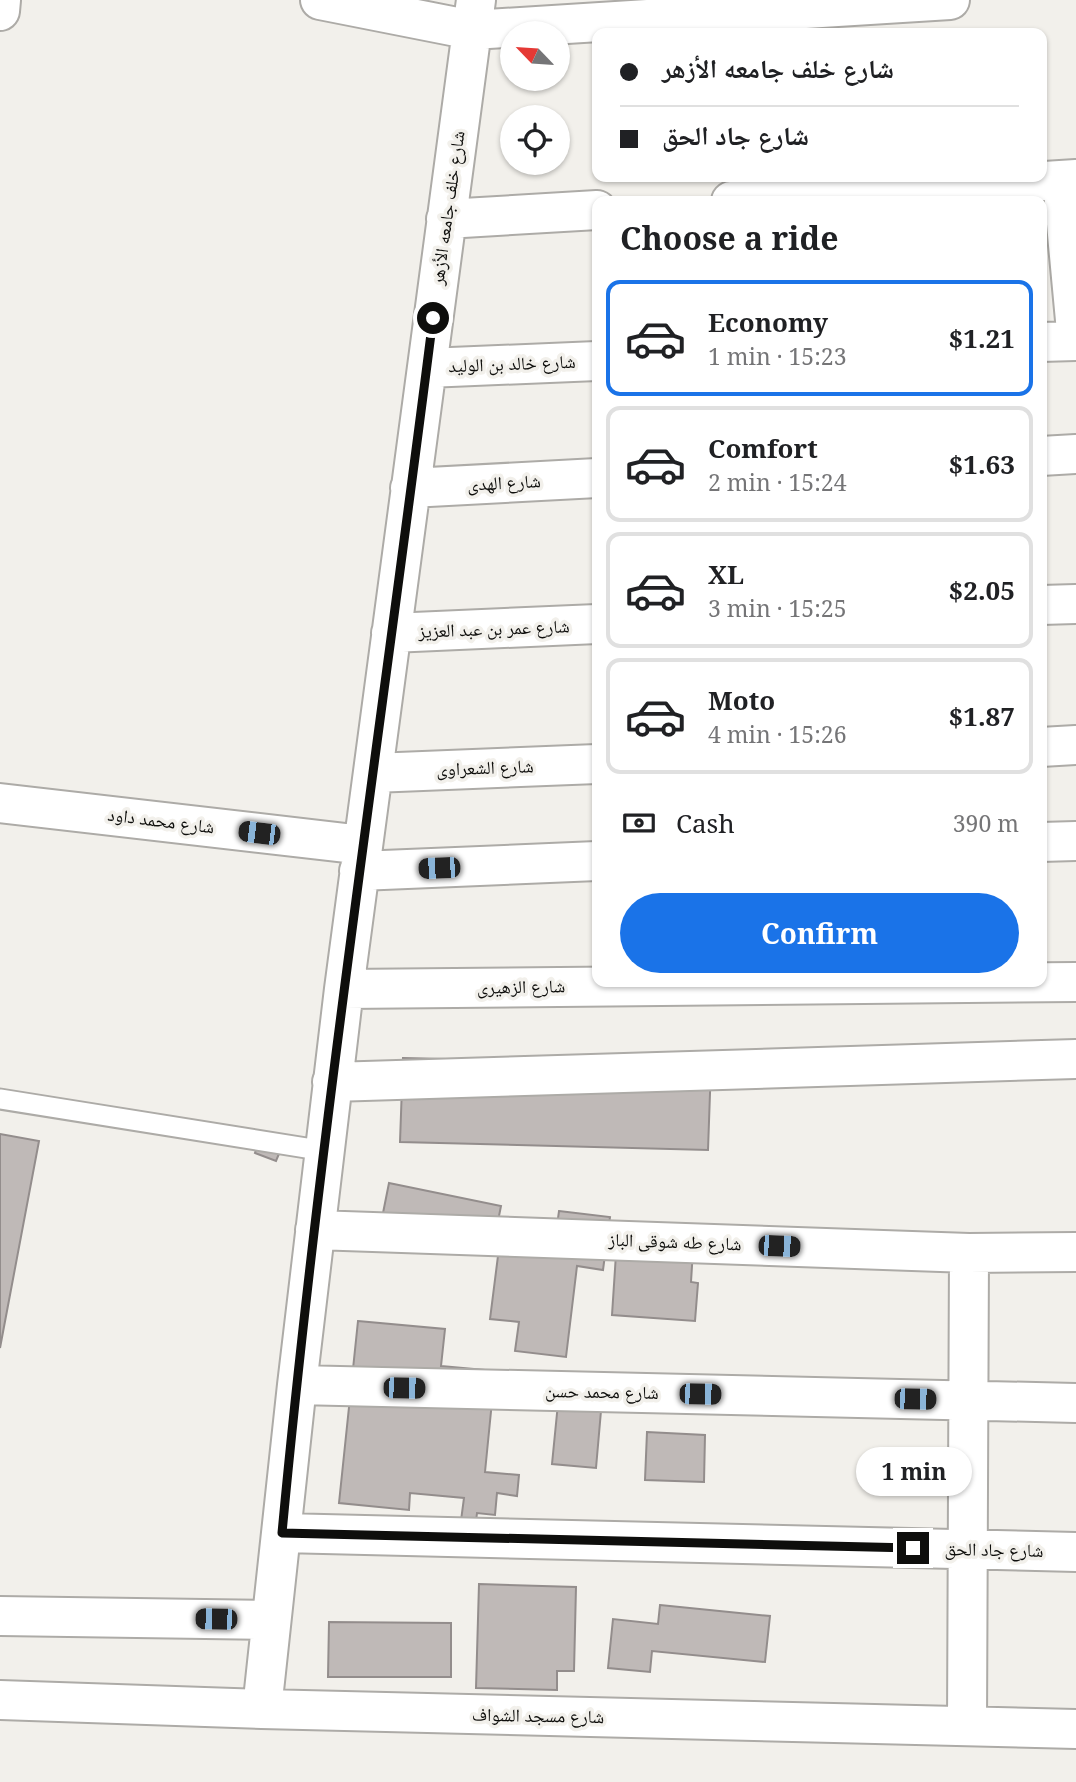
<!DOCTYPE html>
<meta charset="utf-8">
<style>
:root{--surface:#fff;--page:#f2f2f2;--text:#202124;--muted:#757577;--line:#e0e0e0;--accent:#1a73e8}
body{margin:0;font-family:"Noto Serif","Noto Naskh Arabic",serif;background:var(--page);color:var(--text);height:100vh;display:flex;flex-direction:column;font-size:26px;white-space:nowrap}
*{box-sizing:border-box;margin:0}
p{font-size:23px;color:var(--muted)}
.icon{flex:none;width:38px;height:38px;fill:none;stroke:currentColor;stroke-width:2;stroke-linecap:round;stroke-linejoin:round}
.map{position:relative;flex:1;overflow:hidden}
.drawer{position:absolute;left:592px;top:196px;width:455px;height:791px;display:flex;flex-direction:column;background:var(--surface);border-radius:14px;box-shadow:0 2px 5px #0004}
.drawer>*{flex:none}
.guide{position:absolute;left:592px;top:28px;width:455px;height:154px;border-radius:14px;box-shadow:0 2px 5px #0004;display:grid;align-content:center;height:154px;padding:0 28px;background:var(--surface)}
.needle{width:46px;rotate:295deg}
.fabs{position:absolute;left:500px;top:21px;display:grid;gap:14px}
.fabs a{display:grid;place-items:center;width:70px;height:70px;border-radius:50%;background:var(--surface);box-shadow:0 2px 5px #0004;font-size:35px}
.end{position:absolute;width:32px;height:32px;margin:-16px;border:9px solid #0e0e0c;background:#fff;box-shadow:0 0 0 4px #fff}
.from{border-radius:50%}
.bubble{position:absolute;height:49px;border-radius:24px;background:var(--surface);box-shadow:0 2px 5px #0004;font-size:23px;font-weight:700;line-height:49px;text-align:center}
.car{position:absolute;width:21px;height:42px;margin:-21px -10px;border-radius:9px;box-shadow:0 0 5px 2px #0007;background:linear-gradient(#222 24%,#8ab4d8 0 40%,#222 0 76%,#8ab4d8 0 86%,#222 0)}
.guide b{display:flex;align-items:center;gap:24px;height:66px;font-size:26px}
.guide b+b{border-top:2px solid var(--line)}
.guide i{width:18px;height:18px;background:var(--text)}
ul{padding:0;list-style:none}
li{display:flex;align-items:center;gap:21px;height:116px;margin:0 14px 10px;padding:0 14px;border:4px solid var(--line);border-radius:14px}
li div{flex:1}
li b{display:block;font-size:26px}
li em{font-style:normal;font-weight:700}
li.active{border-color:var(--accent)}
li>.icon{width:63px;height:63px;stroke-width:1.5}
h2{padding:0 28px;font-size:32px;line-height:84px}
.pay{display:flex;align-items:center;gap:18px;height:77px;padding:0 28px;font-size:26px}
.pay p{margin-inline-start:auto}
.primary-button{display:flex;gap:14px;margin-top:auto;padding:14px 28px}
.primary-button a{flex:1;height:80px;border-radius:42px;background:var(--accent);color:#fff;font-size:28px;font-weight:700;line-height:80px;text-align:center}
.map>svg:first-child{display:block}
</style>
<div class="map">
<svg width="1076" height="1782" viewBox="0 0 1076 1782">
<rect width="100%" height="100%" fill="#f2f0eb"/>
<!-- building -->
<path fill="#bfb9b7" stroke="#938d8c" stroke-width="2" d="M403 1058 711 1065 708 1150 400 1142Z
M0 1134 39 1141 0 1348Z
M259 1141 281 1149 276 1161 255 1153Z
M389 1183 501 1206 492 1251 380 1228Z
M559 1211 610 1217 603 1270 577 1266 566 1357 515 1351 519 1322 490 1319 499 1248 553 1254Z
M693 1250 691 1282 698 1283 695 1321 612 1315 616 1254Z
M358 1321 445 1329 441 1366 495 1371 485 1472 519 1475 517 1496 497 1493 495 1515 477 1513 475 1530 460 1528 464 1498 410 1493 409 1510 339 1503Z
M560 1383 603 1388 596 1468 552 1464Z
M647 1432 705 1435 704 1482 645 1480Z
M479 1584 576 1587 574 1671H557V1690L476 1688Z
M660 1605 770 1616 765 1662 652 1651 650 1672 608 1668 613 1619 658 1624Z
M329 1622 451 1623V1677H328Z"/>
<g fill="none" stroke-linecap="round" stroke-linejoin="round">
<defs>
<path id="lane" d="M0 1099 325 1151"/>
<path id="street" d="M320 0 472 30 950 0
M0 11 1 0
M1062 180 1076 331
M731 201 1076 179
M446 219 597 210
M1041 342 1076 341
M427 368 597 361
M1041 456 1076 454
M410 488 597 478
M1041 605 1076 604
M391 633 597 624
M1041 747 1076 745
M373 773 597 764
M0 803 363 845
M1041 842 1076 841
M359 871 597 861
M344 989 1076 982
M332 1082 1076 1059
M315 1230 969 1253 1076 1252
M297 1385 1076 1403
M282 1533 1076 1552
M0 1616 271 1620
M0 1700 262 1709 1076 1729
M262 1709 297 1385 344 989 476 0
M967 1726 969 1253"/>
</defs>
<!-- lane casing -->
<use href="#lane" stroke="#adaba7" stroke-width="23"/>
<!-- street casing -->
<use href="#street" stroke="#adaba7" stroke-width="42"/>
<!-- lane -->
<use href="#lane" stroke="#fff" stroke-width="19"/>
<!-- street -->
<use href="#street" stroke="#fff" stroke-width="38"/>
</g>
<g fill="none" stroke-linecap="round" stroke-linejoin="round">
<!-- route -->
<path stroke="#0e0e0c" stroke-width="9" d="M433 318C382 723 320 1127 282 1533L913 1548"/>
</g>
<g text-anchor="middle" stroke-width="7" stroke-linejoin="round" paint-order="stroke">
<!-- street labels -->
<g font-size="18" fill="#0e0e0c" stroke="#f2f0eb">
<text transform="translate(448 208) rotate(-82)" y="6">شارع خلف جامعه الأزهر</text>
<text transform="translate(512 364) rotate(-2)" y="6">شارع خالد بن الوليد</text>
<text transform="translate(504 483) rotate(-3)" y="6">شارع الهدى</text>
<text transform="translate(494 629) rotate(-2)" y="6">شارع عمر بن عبد العزيز</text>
<text transform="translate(485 768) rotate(-2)" y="6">شارع الشعراوى</text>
<text transform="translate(161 821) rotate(7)" y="6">شارع محمد داود</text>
<text transform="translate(521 987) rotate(-1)" y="6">شارع الزهيرى</text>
<text transform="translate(675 1242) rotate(2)" y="6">شارع طه شوقى الباز</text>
<text transform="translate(602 1392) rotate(1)" y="6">شارع محمد حسن</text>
<text transform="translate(994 1550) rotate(1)" y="6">شارع جاد الحق</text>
<text transform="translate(538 1716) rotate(1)" y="6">شارع مسجد الشواف</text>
</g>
</g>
</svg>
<div class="fabs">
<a><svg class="needle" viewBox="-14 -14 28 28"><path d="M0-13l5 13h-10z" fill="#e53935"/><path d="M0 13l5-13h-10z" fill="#757577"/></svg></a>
<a><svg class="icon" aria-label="locate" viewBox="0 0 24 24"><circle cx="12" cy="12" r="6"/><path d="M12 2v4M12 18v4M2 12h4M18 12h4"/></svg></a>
</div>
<i class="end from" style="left:433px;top:318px"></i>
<i class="end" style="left:913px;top:1548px"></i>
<div class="bubble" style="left:856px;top:1447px;width:116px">1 min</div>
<i class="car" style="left:259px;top:833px;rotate:277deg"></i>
<i class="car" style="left:439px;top:868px;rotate:268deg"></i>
<i class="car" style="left:779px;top:1246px;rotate:92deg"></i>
<i class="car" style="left:404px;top:1388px;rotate:91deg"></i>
<i class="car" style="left:700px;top:1394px;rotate:91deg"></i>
<i class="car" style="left:915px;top:1399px;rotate:91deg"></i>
<i class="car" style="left:216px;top:1619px;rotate:271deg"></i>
<div class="guide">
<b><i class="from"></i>شارع خلف جامعه الأزهر</b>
<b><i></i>شارع جاد الحق</b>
</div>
<section class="drawer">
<h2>Choose a ride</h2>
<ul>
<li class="active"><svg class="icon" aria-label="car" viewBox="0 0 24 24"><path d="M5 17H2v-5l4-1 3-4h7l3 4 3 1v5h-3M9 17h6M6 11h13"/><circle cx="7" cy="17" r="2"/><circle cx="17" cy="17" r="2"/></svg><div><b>Economy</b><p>1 min · 15:23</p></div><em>$1.21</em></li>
<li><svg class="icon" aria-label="car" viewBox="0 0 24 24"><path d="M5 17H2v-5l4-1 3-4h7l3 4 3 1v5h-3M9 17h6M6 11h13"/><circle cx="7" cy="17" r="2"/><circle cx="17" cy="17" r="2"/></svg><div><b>Comfort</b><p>2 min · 15:24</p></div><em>$1.63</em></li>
<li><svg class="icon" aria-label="car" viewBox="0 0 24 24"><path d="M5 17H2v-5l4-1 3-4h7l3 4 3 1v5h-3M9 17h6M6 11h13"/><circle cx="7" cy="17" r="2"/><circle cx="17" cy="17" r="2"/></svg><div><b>XL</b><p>3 min · 15:25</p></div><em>$2.05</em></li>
<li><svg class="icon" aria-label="car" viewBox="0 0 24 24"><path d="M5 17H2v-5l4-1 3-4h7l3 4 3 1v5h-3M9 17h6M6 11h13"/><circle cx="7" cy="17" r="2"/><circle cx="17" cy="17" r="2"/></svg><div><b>Moto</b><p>4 min · 15:26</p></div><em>$1.87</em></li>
</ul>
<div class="pay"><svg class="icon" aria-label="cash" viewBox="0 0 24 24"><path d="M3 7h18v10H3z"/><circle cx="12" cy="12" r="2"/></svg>Cash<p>390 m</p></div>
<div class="primary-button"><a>Confirm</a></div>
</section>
</div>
